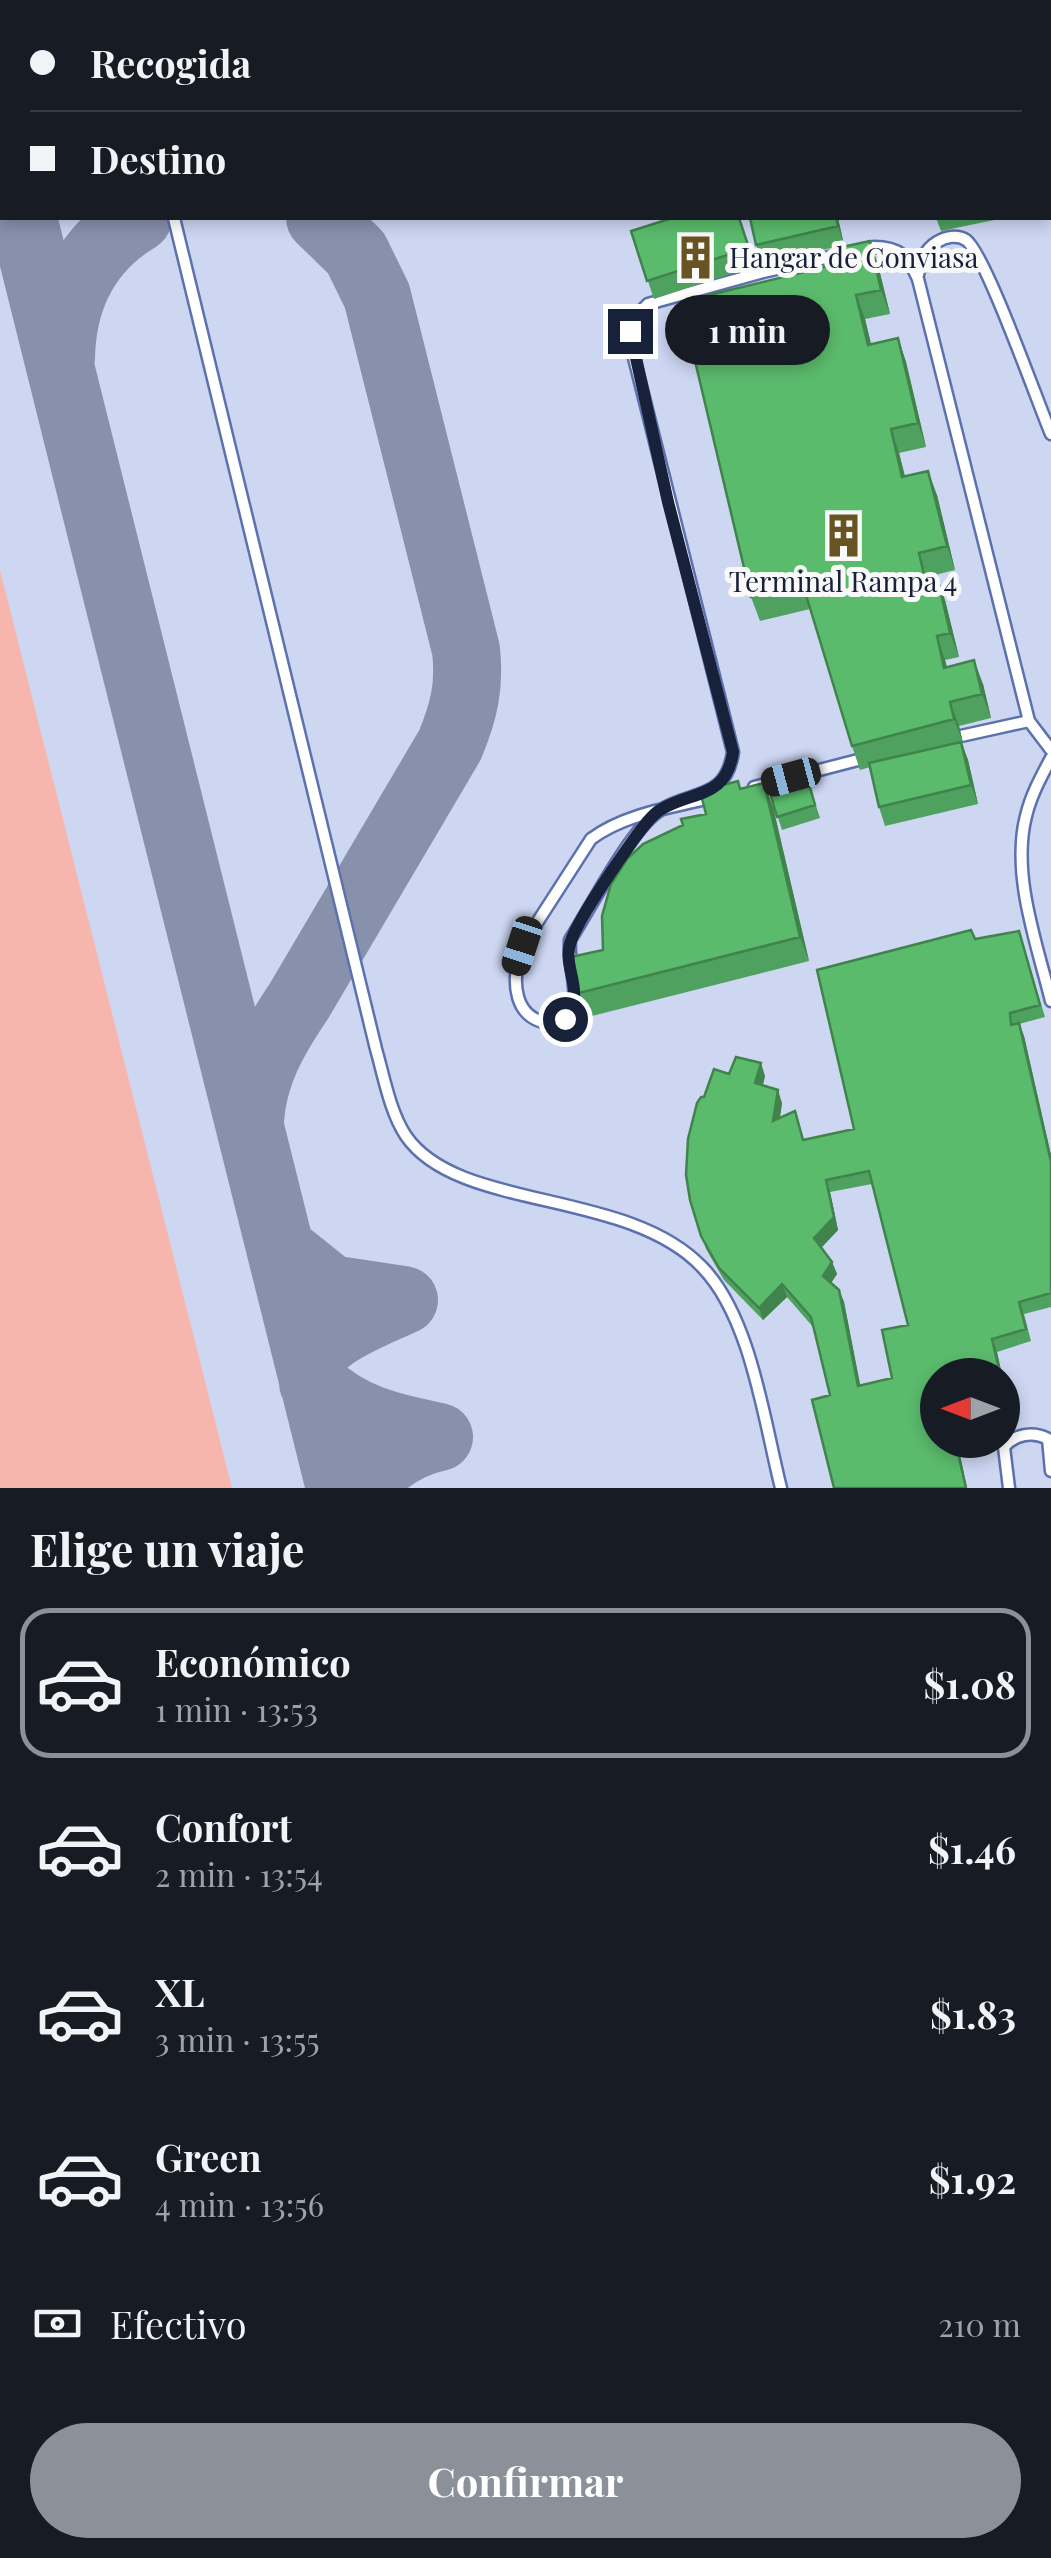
<!DOCTYPE html>
<html lang="es">
<meta charset="utf-8">
<style>
:root{--surface:#171b24;--page:#20242c;--text:#f1f3f6;--muted:#9ea1a6;--line:#363941;--accent:#8c9099}
body{margin:0;font-family:"Playfair Display",serif;background:var(--page);color:var(--text);height:100vh;display:flex;flex-direction:column;font-size:38px;white-space:nowrap}
*{box-sizing:border-box;margin:0}
p{font-size:32px;color:var(--muted)}
.icon{flex:none;width:55px;height:55px;fill:none;stroke:currentColor;stroke-width:2;stroke-linecap:round;stroke-linejoin:round}
.map{position:relative;height:1488px;overflow:hidden}
.sheet{display:flex;flex-direction:column;background:var(--surface);flex:1}
.sheet>*{flex:none}
.guide{position:absolute;left:0px;top:0px;width:1052px;height:220px;box-shadow:0 5px 15px #0003;display:grid;align-content:center;height:220px;padding:0 30px;background:var(--surface)}
.needle{width:65px;rotate:270deg}
.fabs{position:absolute;left:920px;top:1358px;display:grid;gap:20px}
.fabs a{display:grid;place-items:center;width:100px;height:100px;border-radius:50%;background:var(--surface);box-shadow:0 5px 15px #0003;font-size:50px}
.end{position:absolute;width:45px;height:45px;margin:-22px;border:12px solid #18213a;background:#fff;box-shadow:0 0 0 5px #fff}
.from{border-radius:50%}
.bubble{position:absolute;height:70px;border-radius:35px;background:var(--surface);box-shadow:0 5px 15px #0003;font-size:32px;font-weight:700;line-height:70px;text-align:center}
.car{position:absolute;width:30px;height:60px;margin:-30px -15px;border-radius:12px;box-shadow:0 0 8px 2px #0007;background:linear-gradient(#222 24%,#8ab4d8 0 40%,#222 0 76%,#8ab4d8 0 86%,#222 0)}
.guide b{display:flex;align-items:center;gap:35px;height:95px;font-size:38px}
.guide b+b{border-top:2px solid var(--line)}
.guide i{width:25px;height:25px;background:var(--text)}
ul{padding:0;list-style:none}
li{display:flex;align-items:center;gap:30px;height:150px;margin:0 20px 15px;padding:0 10px;border:5px solid transparent;border-radius:30px}
li div{flex:1}
li b{display:block;font-size:38px}
li em{font-style:normal;font-weight:700}
li.on{border-color:var(--accent)}
li>.icon{width:90px;height:90px;stroke-width:1.5}
h2{padding:0 30px;font-size:45px;line-height:120px}
.pay{display:flex;align-items:center;gap:25px;height:110px;padding:0 30px;font-size:38px}
.pay p{margin-inline-start:auto}
.button{display:flex;gap:20px;margin-top:auto;padding:20px 30px}
.button a{flex:1;height:115px;border-radius:60px;background:var(--accent);color:#fff;font-size:40px;font-weight:700;line-height:115px;text-align:center}
.map>svg:first-child{display:block}
</style>
<div class="map">
<svg width="1051" height="1488" viewBox="0 0 1051 1488">
<rect width="100%" height="100%" fill="#cdd7f2"/>
<!-- green -->
<path fill="#f7b6ad" d="M0 570 232 1488H0Z"/>
<g fill="none" stroke-linecap="round" stroke-linejoin="round">
<!-- taxiway -->
<path stroke="#8891ab" stroke-width="68" d="M0 120 2 130
M23 218 340 1488
M61 358C62 298 86 249 138 218
M250 1120C253 1074 274 1038 299 1001L450 745C464 711 470 686 466 650L377 296 356 253 320 218
M281 1249 331 1289 404 1300C380 1311 333 1329 318 1350 312 1360 313 1372 313 1383 349 1418 390 1427 439 1437 406 1444 381 1461 361 1488"/>
<defs>
<path id="service" d="M119 0 120 2
M1006 0 1007 2
M1050 92H1051
M174 218 376 1049C384 1077 390 1112 406 1136 458 1212 627 1188 702 1267 751 1317 764 1421 781 1488
M918 275C920 262 925 249 937 242 945 237 957 234 966 240 985 253 1037 401 1051 434
M961 736 1029 721
M1051 758C1041 777 1031 795 1026 816 1011 874 1037 944 1051 1001
M754 787 858 760
M714 797C674 807 624 814 591 839L522 946C511 980 511 1023 557 1024L574 1006C577 984 568 963 570 940 590 909 630 830 659 811 691 790 726 801 733 752L630 342 632 320 648 304 763 272 874 247C899 247 908 256 918 279L1029 721 1051 750
M1009 1488 1004 1447C1015 1434 1033 1431 1048 1439L1051 1471"/>
</defs>
<!-- service casing -->
<use href="#service" stroke="#5c71ad" stroke-width="15"/>
<!-- service -->
<use href="#service" stroke="#fff" stroke-width="10"/>
</g>
<!-- wall -->
<path fill="#4ea15e" fill-rule="evenodd" d="M886 0H988V2H887Z
M672 218H740L755 266 654 299 631 231Z
M838 218 844 245 763 264 756 245Z
M936 218H1004L941 231Z
M870 241 878 265 890 314 865 319 871 344 898 338 906 362 926 447 899 453 905 476 937 495 955 570 927 577 945 600 959 657 945 660 947 667 983 684 991 718 959 726 963 743H962L968 760 978 804 885 826 879 807 870 767 860 770 852 746 810 609 760 621 751 597 845 262Z
M809 784 820 818 782 830 771 796Z
M741 789 773 807 809 961 588 1017 579 993 603 950 683 825 706 814Z
M975 939 1023 944 1045 1017 1019 1024 1024 1036 1051 1155V1307L1024 1314 1031 1341 997 1352 1002 1375H938V1414H936L938 1440H969L970 1446 959 1450 830 1395 813 1327 787 1297 763 1320 724 1280 706 1249 690 1200 704 1097 729 1074 765 1076 763 1085 782 1103 780 1118 795 1111 804 1140 854 1129ZM872 1184 908 1325 892 1378 860 1386 844 1302 839 1290 831 1283 837 1274 832 1262 822 1247 838 1230 830 1192Z"/>
<!-- shaded-wall -->
<path fill="#40834c" d="M836 218H838L844 245 838 226Z
M870 241 878 265 890 314 881 290Z
M856 295 865 319 877 369 868 345Z
M898 338 906 362 926 447 918 423Z
M891 429 899 453 911 501 902 477Z
M928 471 937 495 955 570 947 546Z
M937 576 945 600 959 657 950 633Z
M937 636 945 660 953 692 944 668Z
M974 660 983 684 991 718 982 694Z
M950 702 959 726 963 743 954 719Z
M961 742 968 760 978 804 971 785Z
M764 783 773 807 809 961 800 937Z
M1019 1023 1024 1036 1051 1155V1162Z
M761 1063 765 1076 760 1095 755 1083Z
M778 1090 782 1103 777 1134 773 1121Z
M826 1180 830 1192 838 1230 819 1250 814 1238Z
M832 1262 837 1274 827 1289 823 1276Z
M782 1284 787 1297 763 1320 759 1308Z
M839 1290 844 1302 863 1399 858 1386Z
M992 1339 997 1352 1002 1375 998 1365Z
M955 1440 959 1450 967 1488H966Z"/>
<!-- building -->
<path fill="#5bbb6d" stroke="#40834c" stroke-width="2.5" fill-rule="evenodd" d="M886 0H915L904 2H887Z
M942 0H985V2H931Z
M1018 0H1051V20L1050 2H1019Z
M672 218H739L749 248 647 281 631 231Z
M750 218H836L838 226 756 245Z
M870 241 881 290 856 295 868 345 898 338 918 423 891 429 902 477 928 471 947 546 919 553 925 579 937 576 950 633 937 636 944 668 974 660 982 694 950 702 954 719 852 746 803 585 751 597 681 302 845 262 842 247Z
M961 742 971 785 879 807 869 763Z
M738 781 740 789 764 783 800 937 579 993 571 957 603 950 602 916 611 884 627 859 643 844 683 825 681 819 706 814 700 791Z
M809 784 815 805 777 817 771 796Z
M971 930 975 939 1019 931 1040 1005 1010 1013 1011 1025 1019 1023 1051 1162V1293L1019 1302 1026 1329 992 1339 998 1365 964 1374V1375H938V1400L931 1402 936 1426 938 1425V1440H955L966 1488H834L812 1400 830 1395 811 1317 782 1284 759 1308 719 1268 701 1236 690 1200 686 1175 688 1139 697 1103 701 1097H704L714 1069 729 1074 736 1057 761 1063 755 1083 778 1090 773 1121 795 1111 803 1140 854 1129 817 970ZM869 1171 908 1325 882 1330 892 1378 858 1386 839 1290 823 1276 832 1262 814 1238 834 1217 826 1180Z"/>
<g fill="none" stroke-linecap="round" stroke-linejoin="round">
<!-- route -->
<path stroke="#18213a" stroke-width="12" d="M565 1019C588 989 559 968 572 938 583 912 617 863 634 839 641 830 650 816 660 810 692 790 726 800 733 752L668 502 630 331"/>
</g>
<!-- icons -->
<defs>
<symbol id="building-bare" viewBox="-9 -9 18 18"><path d="M-4-6H4V6H1V3H-1V6H-4ZM-2.5-4.3h1.7v1.8h-1.7ZM.8-4.3h1.7v1.8H.8ZM-2.5-1h1.7V.8h-1.7ZM.8-1h1.7V.8H.8Z" fill="#675422" stroke="#f9f9f9" stroke-width="2.5" paint-order="stroke"/></symbol>
</defs>
<g fill-rule="evenodd">
<use href="#building-bare" x="664" y="226" width="63" height="63"/>
<use href="#building-bare" x="812" y="504" width="63" height="63"/>
</g>
<g text-anchor="middle" stroke-width="10" stroke-linejoin="round" paint-order="stroke">
<!-- poi labels -->
<g font-size="28" fill="#18213a" stroke="#f9f9f9" text-anchor="start">
<text x="729" y="268">Hangar de Conviasa</text>
<text x="843" y="592" text-anchor="middle">Terminal Rampa 4</text>
</g>
</g>
</svg>
<div class="fabs">
<a><svg class="needle" viewBox="-14 -14 28 28"><path d="M0-13l5 13h-10z" fill="#e53935"/><path d="M0 13l5-13h-10z" fill="#9ea1a6"/></svg></a>
</div>
<i class="end from" style="left:565px;top:1019px"></i>
<i class="end" style="left:630px;top:331px"></i>
<div class="bubble" style="left:665px;top:295px;width:165px">1 min</div>
<i class="car" style="left:791px;top:777px;rotate:255deg"></i>
<i class="car" style="left:522px;top:946px;rotate:198deg"></i>
<div class="guide">
<b><i class="from"></i>Recogida</b>
<b><i></i>Destino</b>
</div>
</div>
<section class="sheet">
<h2>Elige un viaje</h2>
<ul>
<li class="on"><svg class="icon" aria-label="car" viewBox="0 0 24 24"><path d="M5 17H2v-5l4-1 3-4h7l3 4 3 1v5h-3M9 17h6M6 11h13"/><circle cx="7" cy="17" r="2"/><circle cx="17" cy="17" r="2"/></svg><div><b>Económico</b><p>1 min · 13:53</p></div><em>$1.08</em></li>
<li><svg class="icon" aria-label="car" viewBox="0 0 24 24"><path d="M5 17H2v-5l4-1 3-4h7l3 4 3 1v5h-3M9 17h6M6 11h13"/><circle cx="7" cy="17" r="2"/><circle cx="17" cy="17" r="2"/></svg><div><b>Confort</b><p>2 min · 13:54</p></div><em>$1.46</em></li>
<li><svg class="icon" aria-label="car" viewBox="0 0 24 24"><path d="M5 17H2v-5l4-1 3-4h7l3 4 3 1v5h-3M9 17h6M6 11h13"/><circle cx="7" cy="17" r="2"/><circle cx="17" cy="17" r="2"/></svg><div><b>XL</b><p>3 min · 13:55</p></div><em>$1.83</em></li>
<li><svg class="icon" aria-label="car" viewBox="0 0 24 24"><path d="M5 17H2v-5l4-1 3-4h7l3 4 3 1v5h-3M9 17h6M6 11h13"/><circle cx="7" cy="17" r="2"/><circle cx="17" cy="17" r="2"/></svg><div><b>Green</b><p>4 min · 13:56</p></div><em>$1.92</em></li>
</ul>
<div class="pay"><svg class="icon" aria-label="cash" viewBox="0 0 24 24"><path d="M3 7h18v10H3z"/><circle cx="12" cy="12" r="2"/></svg>Efectivo<p>210 m</p></div>
<div class="button"><a>Confirmar</a></div>
</section>
